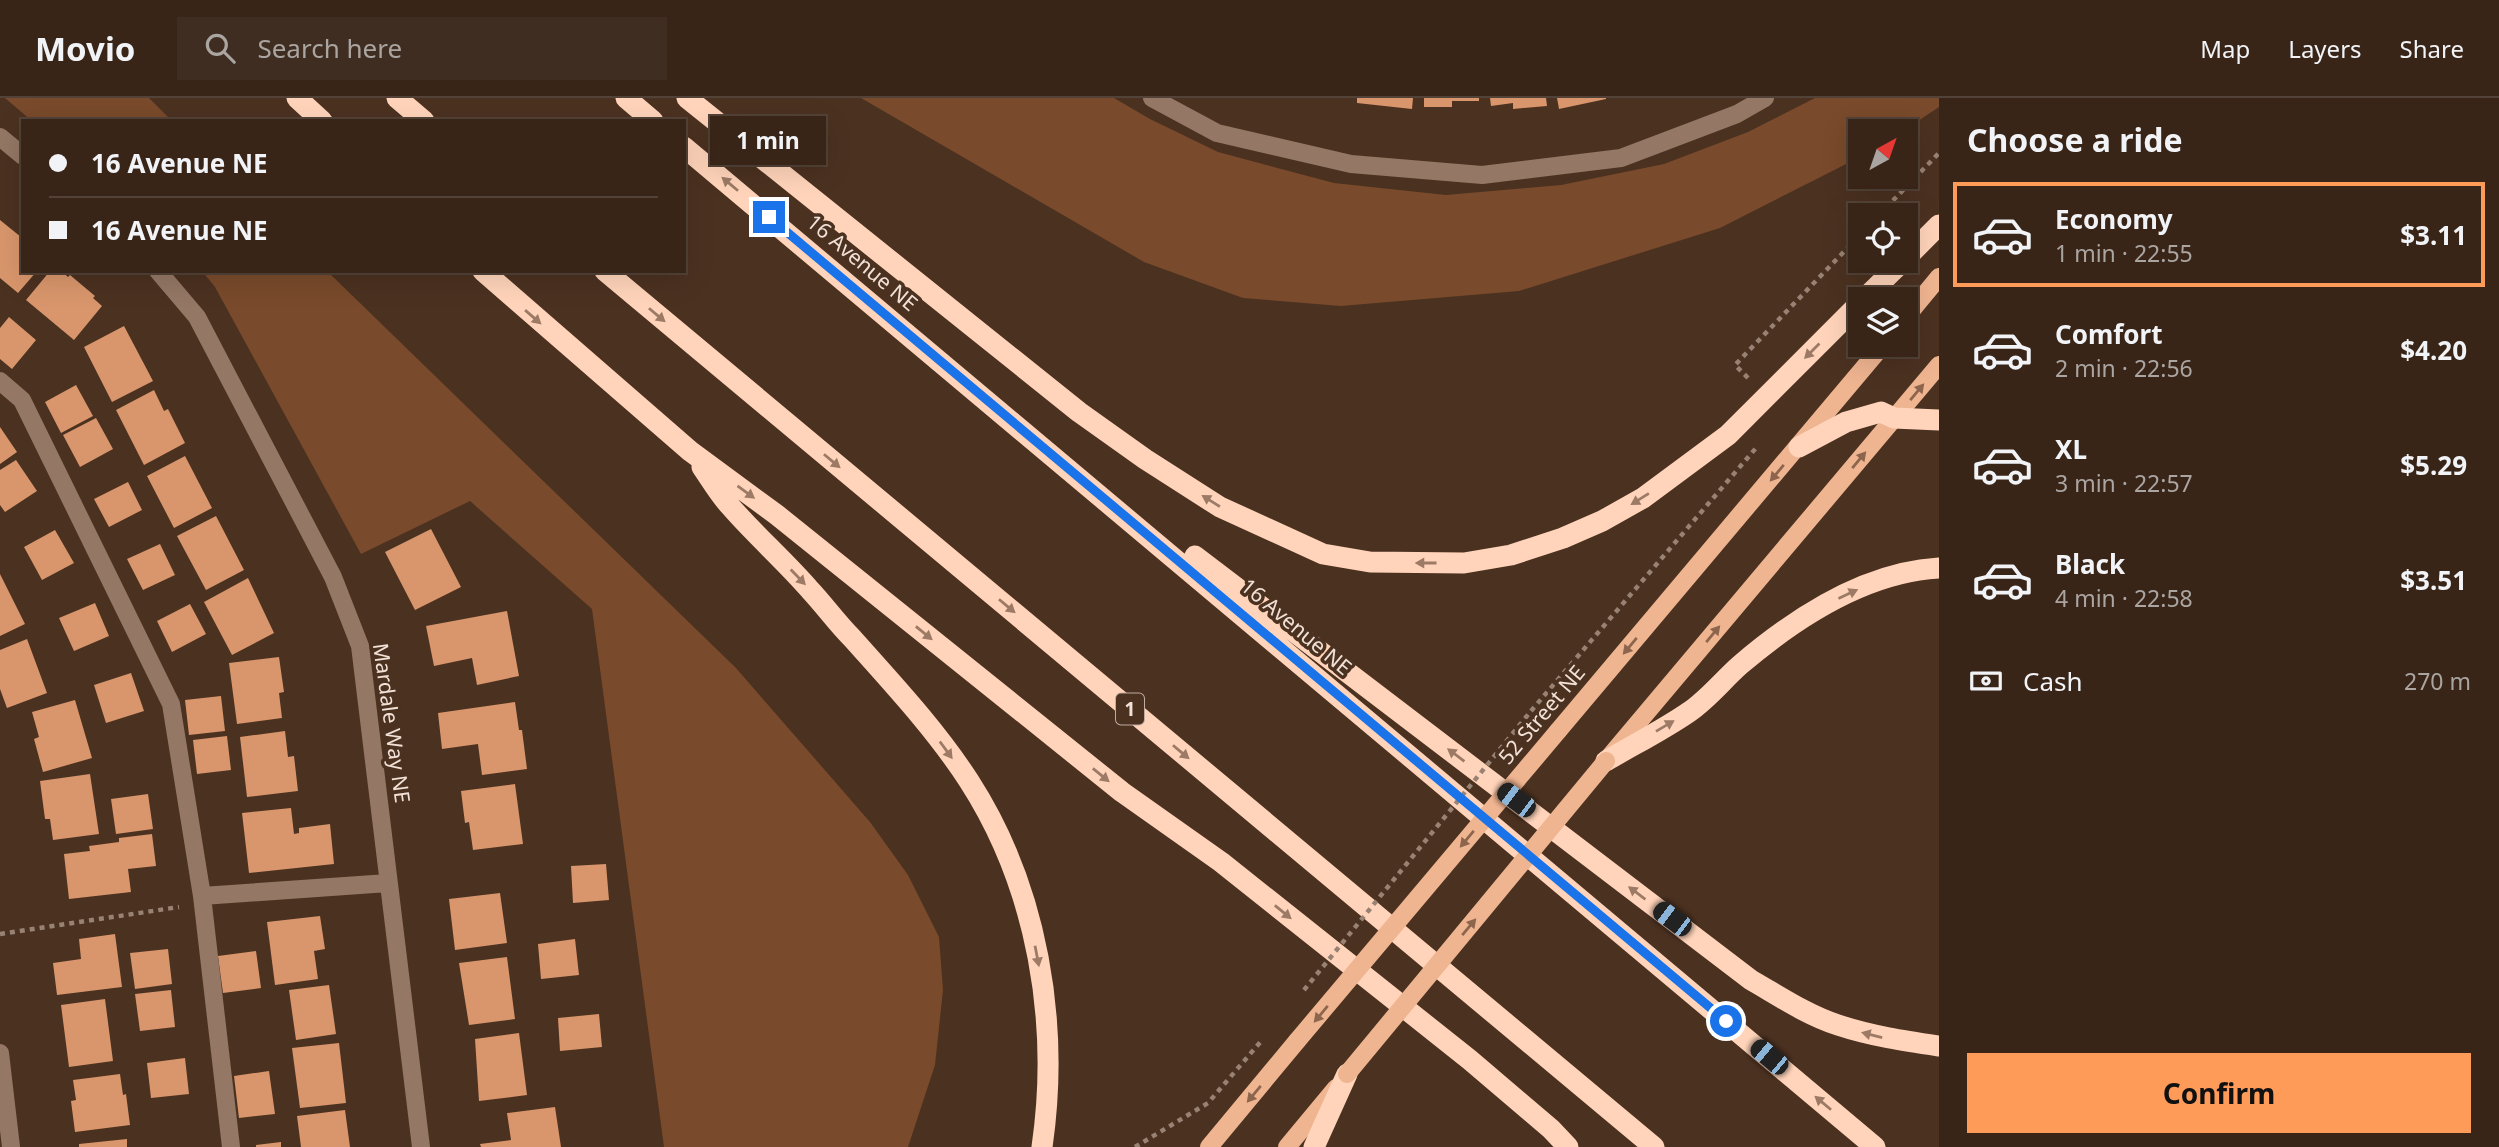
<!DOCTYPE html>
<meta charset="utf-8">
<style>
:root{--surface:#382518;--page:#3f2d21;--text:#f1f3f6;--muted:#aba5a2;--line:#524237;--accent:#fe9b59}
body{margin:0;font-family:"Noto Sans",sans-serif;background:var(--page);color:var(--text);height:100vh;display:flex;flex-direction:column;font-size:26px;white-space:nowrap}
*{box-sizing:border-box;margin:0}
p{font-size:23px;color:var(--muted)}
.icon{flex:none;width:38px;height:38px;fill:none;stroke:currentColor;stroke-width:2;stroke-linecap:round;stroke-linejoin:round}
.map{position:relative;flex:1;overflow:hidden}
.drawer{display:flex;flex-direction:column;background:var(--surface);width:560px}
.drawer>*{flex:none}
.banner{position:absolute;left:21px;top:21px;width:665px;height:154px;border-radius:0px;box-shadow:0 7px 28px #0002,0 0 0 2px var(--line);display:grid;align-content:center;height:154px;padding:0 28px;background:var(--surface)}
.needle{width:46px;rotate:40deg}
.controls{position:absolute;left:1848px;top:21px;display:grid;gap:14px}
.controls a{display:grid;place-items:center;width:70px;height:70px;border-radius:0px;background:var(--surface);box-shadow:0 7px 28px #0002,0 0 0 2px var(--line);font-size:35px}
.end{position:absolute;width:32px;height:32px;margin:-16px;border:9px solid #1a73e8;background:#fff;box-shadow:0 0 0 4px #fff}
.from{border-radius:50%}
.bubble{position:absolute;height:49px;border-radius:0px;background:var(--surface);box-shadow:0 7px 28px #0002,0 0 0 2px var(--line);font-size:23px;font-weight:700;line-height:49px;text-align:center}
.car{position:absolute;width:21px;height:42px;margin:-21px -10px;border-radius:9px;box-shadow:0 0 5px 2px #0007;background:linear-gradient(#222 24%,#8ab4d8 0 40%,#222 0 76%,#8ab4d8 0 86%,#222 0)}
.banner b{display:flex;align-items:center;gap:24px;height:66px;font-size:26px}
.banner b+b{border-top:2px solid var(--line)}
.banner i{width:18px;height:18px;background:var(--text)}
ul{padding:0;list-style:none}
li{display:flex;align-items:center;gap:21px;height:105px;margin:0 14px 10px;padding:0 14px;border:4px solid transparent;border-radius:0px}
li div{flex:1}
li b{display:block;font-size:26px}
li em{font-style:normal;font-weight:700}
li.selected{border-color:var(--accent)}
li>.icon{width:63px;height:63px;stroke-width:1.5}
h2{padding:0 28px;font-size:32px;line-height:84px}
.pay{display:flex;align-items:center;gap:18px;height:77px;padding:0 28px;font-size:26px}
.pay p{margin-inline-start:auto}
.primary-button{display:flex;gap:14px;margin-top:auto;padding:14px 28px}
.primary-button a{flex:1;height:80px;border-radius:0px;background:var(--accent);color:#111;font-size:28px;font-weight:700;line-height:80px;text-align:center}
header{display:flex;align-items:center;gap:42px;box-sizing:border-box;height:98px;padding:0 35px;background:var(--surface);border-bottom:2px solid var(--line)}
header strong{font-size:33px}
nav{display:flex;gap:38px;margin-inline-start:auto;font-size:24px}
.search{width:490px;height:63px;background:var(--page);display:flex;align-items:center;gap:18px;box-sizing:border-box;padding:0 24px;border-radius:0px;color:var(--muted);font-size:26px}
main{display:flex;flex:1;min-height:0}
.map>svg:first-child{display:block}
</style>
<header>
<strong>Movio</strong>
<div class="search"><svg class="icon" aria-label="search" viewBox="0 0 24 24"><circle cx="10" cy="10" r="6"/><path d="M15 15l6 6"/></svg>Search here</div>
<nav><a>Map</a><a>Layers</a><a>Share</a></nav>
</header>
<main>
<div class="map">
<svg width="1939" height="1049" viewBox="0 0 1939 1049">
<rect width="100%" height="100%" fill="#4b3120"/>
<!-- green -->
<path fill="#794a2b" d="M5 0H149L172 23H32Z
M861 0H1114L1150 21 1218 54 1334 85 1446 97 1561 87 1664 66 1748 34 1815 0H1939V9L1903 33H1860V59L1720 130 1519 193 1341 208 1243 200 1144 164Z
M202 173H327L736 570 870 724 908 777 939 839 943 892 935 967 908 1049H664L592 511 470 403 361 456 215 189Z"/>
<!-- building -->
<path fill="#d9966c" d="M1357 0H1413L1412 11 1357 5Z
M1424 0H1479V3H1452V9H1424Z
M1490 0H1546L1547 8 1513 11V5L1491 8Z
M1557 0H1606V1L1559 11Z
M0 122 21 139 23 136V173H37L18 195 0 180Z
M50 173H61L68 179 70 177 95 198 93 200 102 208 74 242 26 202Z
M9 219 36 242 12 271 0 261V230Z
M124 228 153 283 112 304 84 249Z
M76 287 93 318 61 335 45 304Z
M154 292 164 313 168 311 185 345 144 367 116 312Z
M96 320 113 351 80 369 63 337Z
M0 329 17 354 0 366Z
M185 358 212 410 174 430 147 378Z
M16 362 37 393 5 414 0 407V372Z
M128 384 142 412 109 429 94 401Z
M216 418 244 472 206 492 177 438Z
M431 431 461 489 415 512 385 454Z
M55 432 74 465 42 482 24 449Z
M160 446 175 477 143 492 127 461Z
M0 476 25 526 0 538Z
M248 480 274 535 232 557 204 504Z
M95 505 109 538 74 553 59 520Z
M190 506 206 536 172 554 157 523Z
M507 513 519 578 477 587 472 560 434 568 426 528Z
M27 541 47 595 7 610 0 591V552Z
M279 559 284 594 279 595 282 620 237 626 229 565Z
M131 575 144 613 106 625 94 587Z
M221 598 225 633 189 637 185 602Z
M75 602 92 660 43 674 34 641 39 639 32 614Z
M515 604 519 632H522L527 671 482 677 478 646 442 651 438 615Z
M285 633 288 659 294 658 298 693 247 699 240 639Z
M227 638 231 672 197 676 193 642Z
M90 676 99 736 53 742 50 721H45L40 683Z
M515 686 523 746 473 752 469 724 465 725 461 693Z
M148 696 153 731 116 736 111 701Z
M291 710 294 736 299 735V730L330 726 334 766 249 775 242 715Z
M152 736 156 768 128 771 131 794 69 801 64 756 90 753 89 748 119 744V740Z
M606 766 609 802 573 805 571 768Z
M500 795 507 845 455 852 449 801Z
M320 818 325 851 314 853 318 881 275 887 267 824Z
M115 836 122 889 57 897 53 865 81 861 79 841Z
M575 841 579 877 541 881 538 846Z
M168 851 172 886 135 891 130 855Z
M256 853 261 890 223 895 218 858Z
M507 859 515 921 469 927 459 865Z
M329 887 336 936 296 942 289 892Z
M171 892 175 929 140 933 135 896Z
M105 901 113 963 69 969 61 907Z
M599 916 602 949 560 953 558 920Z
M519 935 527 997 479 1003 475 941Z
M339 945 346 1005 300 1010 292 950Z
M185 960 189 996 151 1000 147 965Z
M269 973 275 1016 239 1020 234 978Z
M120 976 123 997 126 996 130 1027 75 1034 71 1003 76 1002 73 982Z
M555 1009 561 1049H481L480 1046 511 1042 507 1015Z
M345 1012 350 1049H301L297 1018Z
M127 1041V1049H79V1046Z
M281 1044V1049H256V1047Z"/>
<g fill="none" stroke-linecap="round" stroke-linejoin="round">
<!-- path -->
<path stroke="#988274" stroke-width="4.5" stroke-dasharray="5 5" stroke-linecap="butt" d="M1879 117 1939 55
M1748 280 1735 267 1860 137
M1531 613 1756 350
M0 836 179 809
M1135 1049 1208 1005 1263 941"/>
<!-- minor -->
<path stroke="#947765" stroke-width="18" d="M1152 0 1217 35 1351 66 1482 77 1621 60 1737 16 1765 0
M0 39 23 58
M158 173 197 219 333 479 360 548 421 1049
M0 283 22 302 171 606 202 798 231 1049
M202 798 388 785
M0 955 11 1049"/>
<!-- major -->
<path stroke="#efb490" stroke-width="18" d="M1906 219 1939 179
M1558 633 1883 247
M1610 658 1939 267
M1209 1049 1297 943
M1287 1049 1336 990"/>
<!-- highway -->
<path stroke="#ffd4ba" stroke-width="21" d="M297 0 322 23
M397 0 424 23
M626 0 653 23
M687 0 1079 314 1145 361 1220 409 1323 456 1370 464 1464 465 1511 457 1563 440 1602 423 1643 400 1728 337 1860 205
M684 49 1875 1049
M1906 160 1939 127
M483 173 690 353 777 417 1122 694 1221 764 1470 962 1551 1031 1568 1049
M605 173 1654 1049
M1864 201 1903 163
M1799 349 1846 324 1881 314 1894 320 1939 322
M702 369C711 382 719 396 730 408 755 437 785 463 810 492 825 508 837 525 852 540 893 586 936 632 969 683 1038 790 1060 925 1042 1049
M1195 458 1751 882C1779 898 1807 917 1838 927 1871 938 1905 943 1939 948
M1606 663C1633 647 1663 632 1689 614 1708 601 1723 582 1740 567 1795 520 1865 474 1939 470
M1314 1049 1347 976"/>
<!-- path-bridge -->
<path stroke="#988274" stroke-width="4.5" stroke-dasharray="5 5" stroke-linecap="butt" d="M1304 892 1531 613"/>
<!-- major-bridge -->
<path stroke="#efb490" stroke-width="18" d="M1297 943 1558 633
M1347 976 1606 663"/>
</g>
<!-- one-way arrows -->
<defs><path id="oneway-solid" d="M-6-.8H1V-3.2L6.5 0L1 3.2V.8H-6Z" transform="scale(1.75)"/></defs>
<g fill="#9c7a65">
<use href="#oneway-solid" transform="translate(730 86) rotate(-140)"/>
<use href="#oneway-solid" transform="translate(657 217) rotate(40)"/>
<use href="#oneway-solid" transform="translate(533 219) rotate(41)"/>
<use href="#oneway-solid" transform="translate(1812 253) rotate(135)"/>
<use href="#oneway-solid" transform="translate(832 363) rotate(40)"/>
<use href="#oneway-solid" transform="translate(746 394) rotate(36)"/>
<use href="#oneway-solid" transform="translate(1640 401) rotate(148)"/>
<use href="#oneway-solid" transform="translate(1211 403) rotate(-148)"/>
<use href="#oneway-solid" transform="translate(1426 465) rotate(180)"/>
<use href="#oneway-solid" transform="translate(798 479) rotate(46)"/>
<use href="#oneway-solid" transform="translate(1848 496) rotate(-25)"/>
<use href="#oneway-solid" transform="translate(1007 508) rotate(40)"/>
<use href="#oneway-solid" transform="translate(924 535) rotate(39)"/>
<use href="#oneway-solid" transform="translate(1665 628) rotate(-31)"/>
<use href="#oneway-solid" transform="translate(946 652) rotate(54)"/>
<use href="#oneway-solid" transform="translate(1181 654) rotate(40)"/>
<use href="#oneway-solid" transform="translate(1456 657) rotate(-143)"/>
<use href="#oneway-solid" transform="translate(1101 677) rotate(39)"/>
<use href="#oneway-solid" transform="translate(1637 795) rotate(-143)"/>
<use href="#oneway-solid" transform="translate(1283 814) rotate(39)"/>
<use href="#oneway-solid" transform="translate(1037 858) rotate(79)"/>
<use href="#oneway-solid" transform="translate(1872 937) rotate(-166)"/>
<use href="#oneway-solid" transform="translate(1823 1005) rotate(-140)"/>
</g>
<g fill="#8d654d">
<use href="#oneway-solid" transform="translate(1917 294) rotate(-50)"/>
<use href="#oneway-solid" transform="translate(1859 362) rotate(-50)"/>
<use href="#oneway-solid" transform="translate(1777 375) rotate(130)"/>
<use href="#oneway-solid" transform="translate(1713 536) rotate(-50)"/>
<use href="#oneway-solid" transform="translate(1630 548) rotate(130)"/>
<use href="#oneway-solid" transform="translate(1467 741) rotate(130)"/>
<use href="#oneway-solid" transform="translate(1469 829) rotate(-50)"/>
<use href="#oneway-solid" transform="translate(1321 916) rotate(130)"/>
<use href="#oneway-solid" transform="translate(1254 996) rotate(130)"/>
</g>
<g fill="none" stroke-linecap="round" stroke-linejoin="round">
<!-- route -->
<path stroke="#1a73e8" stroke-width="9" d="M769 119 1726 923"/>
</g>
<g text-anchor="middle" stroke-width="7" stroke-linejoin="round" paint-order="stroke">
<!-- shield labels -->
<rect fill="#4b3120" stroke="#c0aca0" stroke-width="2" x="1116" y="595.5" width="28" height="31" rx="5"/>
<g font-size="19" font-weight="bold" fill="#f2e1d7">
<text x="1130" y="618">1</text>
</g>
<!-- street labels -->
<g font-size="21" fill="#f2e1d7" stroke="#4b3120">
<text transform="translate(862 165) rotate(40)" y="7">16 Avenue NE</text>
<text transform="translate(1296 529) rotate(40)" y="7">16 Avenue NE</text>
<text transform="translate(1542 617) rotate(-50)" y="7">52 Street NE</text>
<text transform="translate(391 625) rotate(82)" y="7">Mardale Way NE</text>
</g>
</g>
</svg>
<div class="controls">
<a><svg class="needle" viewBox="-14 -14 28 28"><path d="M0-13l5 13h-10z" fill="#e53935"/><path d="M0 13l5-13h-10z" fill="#aba5a2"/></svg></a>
<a><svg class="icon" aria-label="locate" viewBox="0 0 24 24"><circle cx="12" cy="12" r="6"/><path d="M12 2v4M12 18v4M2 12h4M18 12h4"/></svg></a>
<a><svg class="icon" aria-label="layers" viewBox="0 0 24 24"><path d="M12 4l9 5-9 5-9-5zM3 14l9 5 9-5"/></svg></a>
</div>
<i class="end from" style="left:1726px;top:923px"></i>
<i class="end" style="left:769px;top:119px"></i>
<div class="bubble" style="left:710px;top:18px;width:116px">1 min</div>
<i class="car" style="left:1516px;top:702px;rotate:307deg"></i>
<i class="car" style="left:1672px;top:821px;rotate:307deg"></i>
<i class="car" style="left:1769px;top:959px;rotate:310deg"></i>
<div class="banner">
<b><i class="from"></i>16 Avenue NE</b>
<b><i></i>16 Avenue NE</b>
</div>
</div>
<section class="drawer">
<h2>Choose a ride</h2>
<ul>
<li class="selected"><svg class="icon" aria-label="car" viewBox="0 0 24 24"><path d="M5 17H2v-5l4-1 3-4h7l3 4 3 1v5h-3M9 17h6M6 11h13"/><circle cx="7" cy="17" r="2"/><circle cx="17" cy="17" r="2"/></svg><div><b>Economy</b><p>1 min · 22:55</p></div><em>$3.11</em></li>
<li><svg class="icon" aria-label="car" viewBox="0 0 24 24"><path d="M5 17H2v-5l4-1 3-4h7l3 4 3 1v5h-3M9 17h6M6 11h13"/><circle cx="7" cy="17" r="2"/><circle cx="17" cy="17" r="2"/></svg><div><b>Comfort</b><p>2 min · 22:56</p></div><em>$4.20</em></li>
<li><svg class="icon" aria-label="car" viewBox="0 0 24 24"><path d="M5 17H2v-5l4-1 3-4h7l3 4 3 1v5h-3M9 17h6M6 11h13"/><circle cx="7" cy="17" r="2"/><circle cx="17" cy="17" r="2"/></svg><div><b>XL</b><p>3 min · 22:57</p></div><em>$5.29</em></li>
<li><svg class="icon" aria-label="car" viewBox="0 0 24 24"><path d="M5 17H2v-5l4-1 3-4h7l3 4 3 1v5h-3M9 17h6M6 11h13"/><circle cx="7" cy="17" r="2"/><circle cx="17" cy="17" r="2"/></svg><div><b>Black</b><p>4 min · 22:58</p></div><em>$3.51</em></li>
</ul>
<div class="pay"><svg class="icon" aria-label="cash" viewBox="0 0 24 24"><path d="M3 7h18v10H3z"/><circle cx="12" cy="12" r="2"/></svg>Cash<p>270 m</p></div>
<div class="primary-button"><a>Confirm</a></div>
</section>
</main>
